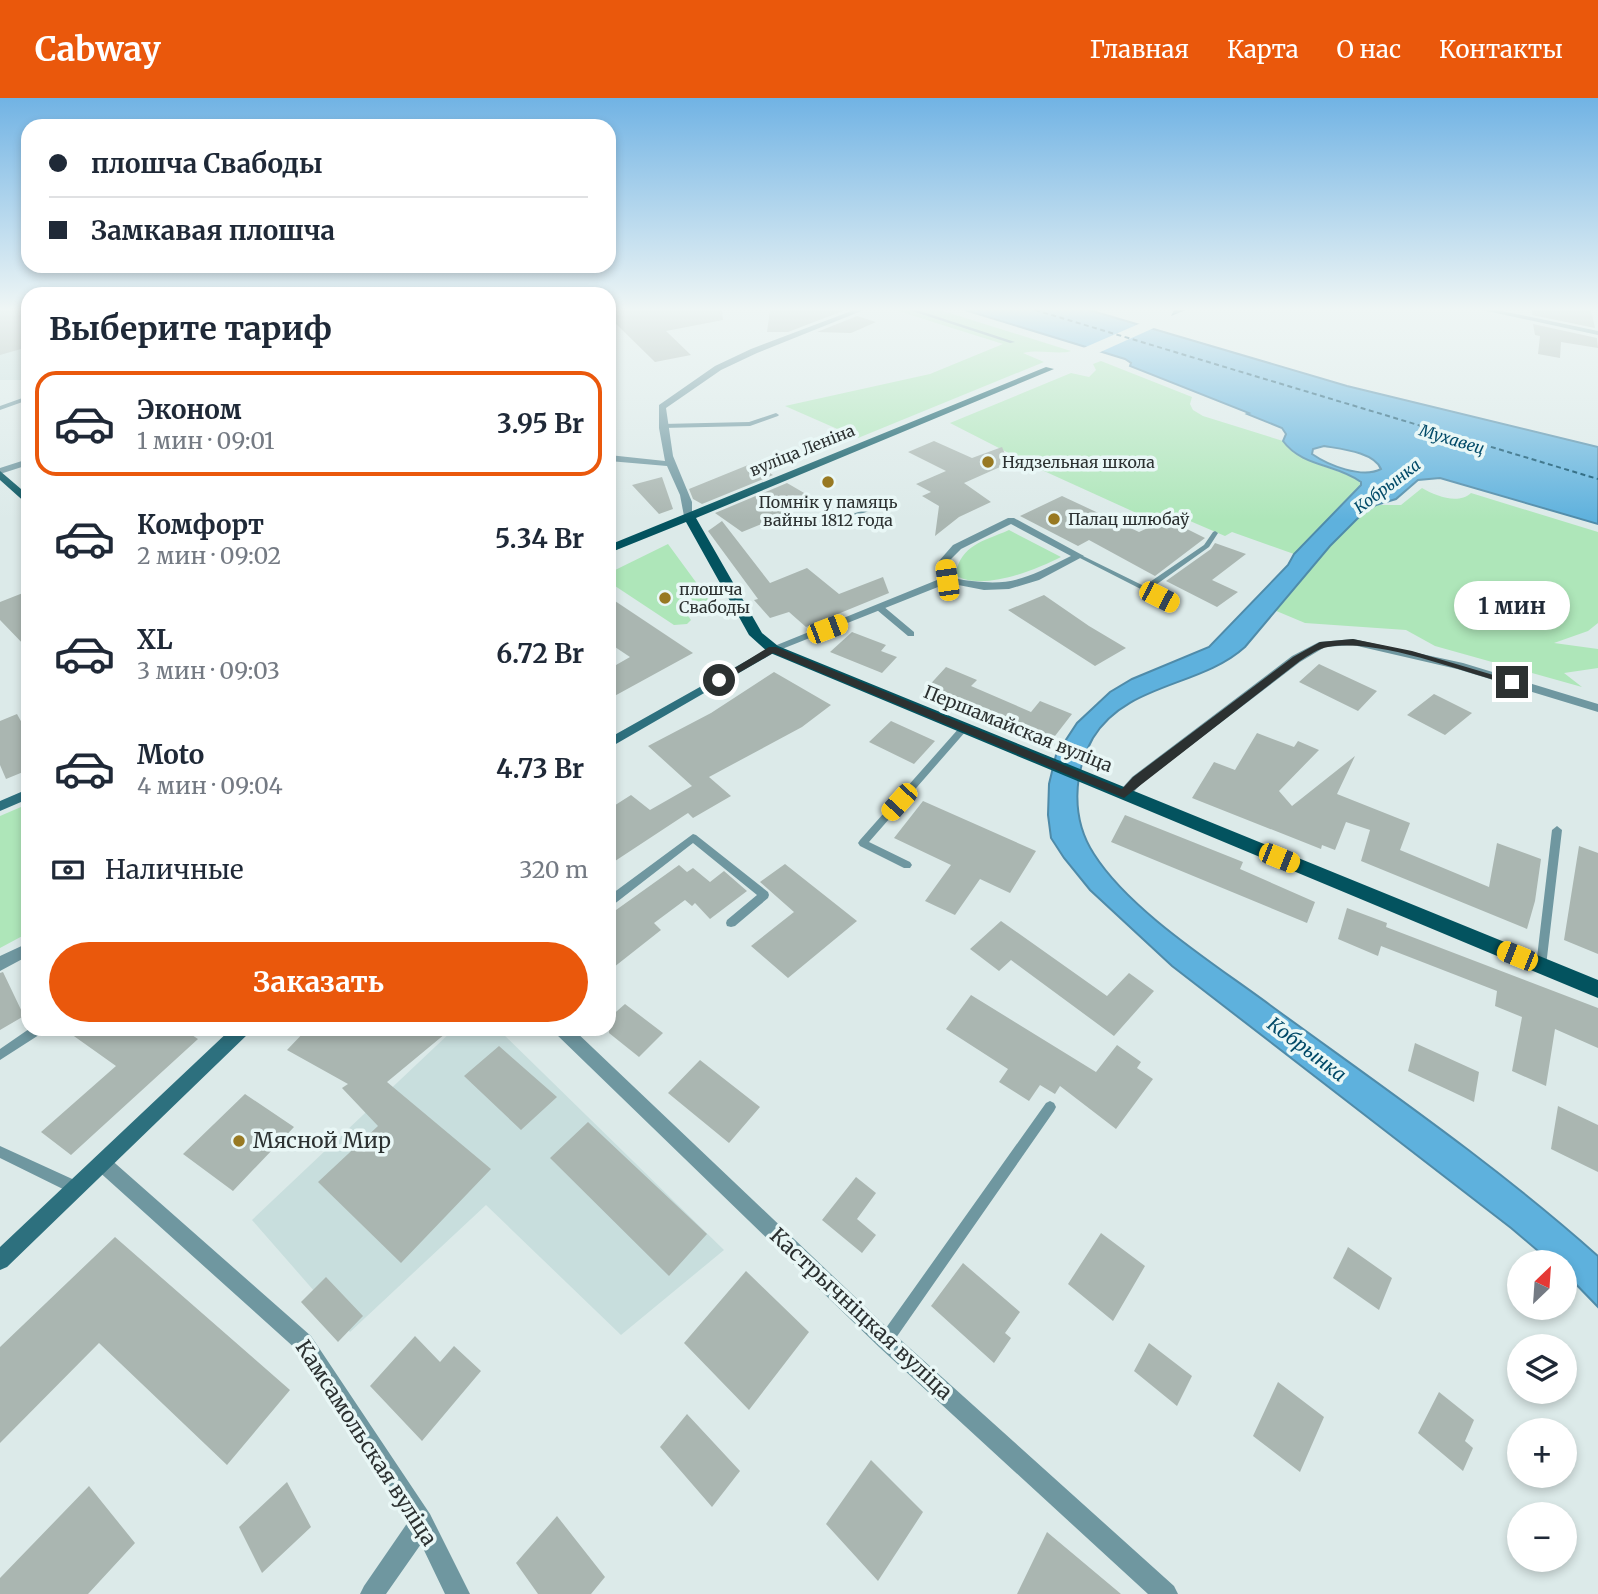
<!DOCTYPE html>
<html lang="ru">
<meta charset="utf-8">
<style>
:root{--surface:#fff;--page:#f6f6f7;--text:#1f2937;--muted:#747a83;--line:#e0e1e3;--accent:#ea580c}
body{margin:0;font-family:Merriweather,serif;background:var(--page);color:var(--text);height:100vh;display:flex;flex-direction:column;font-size:26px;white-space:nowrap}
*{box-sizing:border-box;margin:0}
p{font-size:23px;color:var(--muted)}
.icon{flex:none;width:38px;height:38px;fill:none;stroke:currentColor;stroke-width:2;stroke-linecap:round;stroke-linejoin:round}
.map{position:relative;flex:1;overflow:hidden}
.panel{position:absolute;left:21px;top:189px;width:595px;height:749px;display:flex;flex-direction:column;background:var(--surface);border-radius:21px;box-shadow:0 4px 10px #0003}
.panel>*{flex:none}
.guide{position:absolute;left:21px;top:21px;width:595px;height:154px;border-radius:21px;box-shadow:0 4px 10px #0003;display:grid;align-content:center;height:154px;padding:0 28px;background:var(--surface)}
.needle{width:46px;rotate:25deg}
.tools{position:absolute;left:1507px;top:1152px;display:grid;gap:14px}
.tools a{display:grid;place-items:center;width:70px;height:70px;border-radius:50%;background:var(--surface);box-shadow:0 4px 10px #0003;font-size:35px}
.end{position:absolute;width:32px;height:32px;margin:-16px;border:9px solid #2c3131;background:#fff;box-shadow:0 0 0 4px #fff}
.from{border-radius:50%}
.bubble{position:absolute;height:49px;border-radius:24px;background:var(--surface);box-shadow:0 4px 10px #0003;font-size:23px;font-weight:700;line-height:49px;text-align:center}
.car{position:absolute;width:21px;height:42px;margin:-21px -10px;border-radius:9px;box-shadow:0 0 5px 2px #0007;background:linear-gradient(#f5c518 24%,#345 0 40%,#f5c518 0 76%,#345 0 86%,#f5c518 0)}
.guide b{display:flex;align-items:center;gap:24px;height:66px;font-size:26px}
.guide b+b{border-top:2px solid var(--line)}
.guide i{width:18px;height:18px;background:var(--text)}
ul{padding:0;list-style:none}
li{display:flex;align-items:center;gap:21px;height:105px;margin:0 14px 10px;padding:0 14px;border:4px solid transparent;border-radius:21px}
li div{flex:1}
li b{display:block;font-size:26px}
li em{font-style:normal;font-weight:700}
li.current{border-color:var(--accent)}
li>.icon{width:63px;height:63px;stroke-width:1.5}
h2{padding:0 28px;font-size:32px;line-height:84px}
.pay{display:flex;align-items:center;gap:18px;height:77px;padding:0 28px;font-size:26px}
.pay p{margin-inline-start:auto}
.button{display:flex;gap:14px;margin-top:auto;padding:14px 28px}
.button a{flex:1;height:80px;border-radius:42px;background:var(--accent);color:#fff;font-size:28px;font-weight:700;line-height:80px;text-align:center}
header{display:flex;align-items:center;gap:42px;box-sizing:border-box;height:98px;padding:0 35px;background:var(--accent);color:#fff}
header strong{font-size:33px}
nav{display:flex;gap:38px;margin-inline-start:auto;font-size:24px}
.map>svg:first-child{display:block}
</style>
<header>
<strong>Cabway</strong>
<nav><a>Главная</a><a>Карта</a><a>О нас</a><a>Контакты</a></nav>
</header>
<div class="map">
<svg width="1598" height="1496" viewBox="0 0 1598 1496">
<rect width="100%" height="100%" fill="#dceae9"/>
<!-- built -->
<path fill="#c8dedd" d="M0 212H28V282H0Z
M454 931H498L724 1152 621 1237 486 1107 350 1234 252 1122Z"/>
<!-- green -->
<path fill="#aee6b9" d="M895 212H940L1071 253C1059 257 1040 251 1023 255L1044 264 858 340 785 308 930 276 1003 246Z
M1101 263 1192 299 1190 306 1193 312 1203 318 1283 343 1317 366 1357 380 1361 387 1294 456 1232 434 1225 438 1169 414 1154 423 1044 373 950 325 1071 275 1089 279 1096 272 1093 266Z
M1422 390C1436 398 1458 407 1471 395L1598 434V525L1588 533 1554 545 1598 551V570L1564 575 1582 589 1435 548 1406 532 1305 525 1274 512 1330 448 1368 411 1376 407H1401Z
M1009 432 1061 459C1035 472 982 494 955 477 962 446 982 444 1009 432Z
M668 446 709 502 686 515 691 522 687 526 674 527 609 484V475Z
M28 706V835L0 850V718Z"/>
<!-- water -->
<path fill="#5eb1dd" stroke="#4f8ba9" stroke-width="2" fill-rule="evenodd" d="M965 212H1089L1347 288 1598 349V426L1440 380 1418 382 1396 401 1376 407 1359 419 1330 448 1245 549C1201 589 1126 585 1093 640 1073 675 1071 721 1094 756 1130 813 1216 867 1270 907 1381 988 1495 1066 1598 1158V1209L1565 1175 1564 1164H1551L1511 1130 1172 868 1090 792 1064 760 1051 740 1048 717 1049 686 1056 657 1077 625 1110 594 1132 581 1209 549 1288 467 1294 456 1361 387V384C1337 366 1302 369 1283 343L1286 336 1282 330 1247 316 1249 315 1130 268 1131 265 1125 261ZM1324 348C1341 351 1374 354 1381 371 1362 381 1328 367 1312 356L1313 351Z"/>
<!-- pier -->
<path fill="#dceae9" d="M1141 225 1156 229 1096 256 1081 251Z"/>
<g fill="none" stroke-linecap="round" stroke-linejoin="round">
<!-- ferry -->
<path stroke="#024a68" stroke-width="2" stroke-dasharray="5 3.5" stroke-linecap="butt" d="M1035 212 1598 381"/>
</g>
<!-- building -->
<path fill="#aab6b1" d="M0 212H28V249L0 257Z
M609 212H722L723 222 666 233 691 257 655 264 609 219Z
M770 212H840L843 213 788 234H767Z
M1532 212H1591L1595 230 1532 217Z
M857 218 876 224 851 235 817 234Z
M1533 226 1597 240 1598 250 1561 244 1560 260 1538 256 1540 238 1535 237Z
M934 343 972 360 1002 349 1009 365 964 385 991 404 959 419 935 438 939 408 922 398 931 394 916 386 946 373 908 354Z
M753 365 773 377 702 406 693 401 689 391Z
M662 379 673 411 659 416 632 387Z
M787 385 818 403 742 434 715 415Z
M1062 398 1139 434 1167 421 1205 440 1155 478 1089 442 1078 448 1020 418Z
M722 423 770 485 807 470 839 496 883 479 889 495 806 529 789 514 770 520 754 502 758 501 708 433Z
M1215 445 1246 456 1212 482 1238 494 1217 509 1166 483 1211 451Z
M28 493V551L0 522V504Z
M1044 497 1089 528 1126 550 1095 568 1008 512Z
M609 499 693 555 609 601V571L630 559 609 545Z
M852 534 886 547 881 553 897 559 882 575 830 554Z
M1319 566 1377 593 1358 613 1299 584Z
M946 569 977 582 971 588 1031 614 1040 603 1072 616 1048 647 924 593Z
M774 574 831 607 802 629 709 679 731 698 693 720 688 715 609 767V711L631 697 650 712 692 688 648 648 711 615Z
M1434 596 1472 615 1445 637 1407 617Z
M17 616 28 636V672L6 681 0 667V623Z
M891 623 935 643 914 666 869 644Z
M1257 635 1294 649 1298 643 1319 652 1279 693 1292 708 1355 658 1337 696 1410 725 1400 752 1489 789 1497 745 1541 761 1535 803 1527 831 1361 763 1370 732 1346 724 1335 752 1322 747 1321 751 1192 700 1214 664 1235 672Z
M923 703 1036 753 1010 795 980 781 955 817 925 803 951 767 894 740Z
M1125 717 1243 764 1240 771 1315 804 1307 825 1111 744Z
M1579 748 1598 755V856L1564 842Z
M785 766 857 823 788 880 751 848 794 814 760 784Z
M679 767 687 774 693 770 710 784 724 773 747 793 710 821 695 805 692 808 685 802 654 825 661 832 609 873V817Z
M1347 810 1387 825 1386 829 1598 910V950L1555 931 1546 988 1512 973 1522 919 1495 908 1497 893 1381 848 1378 858 1338 841Z
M1001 823 1107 898 1129 875 1154 893 1114 938 1011 862 999 873 970 851Z
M3 874 24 918 0 932V875Z
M971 897 1096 974 1117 947 1141 964 1137 970 1153 981 1116 1031 1060 988 1055 996 1040 987 1029 1003 999 984 1008 971 946 931Z
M625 906 663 935 639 959 609 935V920Z
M64 931H183L198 941 71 1057 41 1034 116 968Z
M307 931H451L387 984 491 1071 401 1165 318 1084 378 1028 342 990 348 986 287 952Z
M1415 945 1479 974 1474 1004 1408 973Z
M499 948 557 999 521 1032 464 978Z
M700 962 760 1009 729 1045 668 995Z
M245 996 294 1029 233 1093 183 1056Z
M1558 1008 1598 1027V1074L1551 1051Z
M588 1024 707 1136 669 1178 550 1060Z
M856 1079 876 1095 857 1121 876 1137 862 1155 822 1122Z
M1101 1135 1145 1168 1113 1223 1068 1186Z
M115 1139 290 1292 227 1367 99 1245 0 1345V1249Z
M1348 1149 1392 1180 1379 1212 1333 1180Z
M963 1165 1020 1214 1005 1235 1011 1240 994 1265 931 1208Z
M746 1173 809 1234 749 1312 684 1245Z
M326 1179 363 1218 338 1244 301 1204Z
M415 1238 440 1264 454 1248 481 1273 422 1343 370 1288Z
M1149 1245 1192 1278 1177 1308 1134 1273Z
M1278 1284 1324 1319 1300 1374 1253 1338Z
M1439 1294 1474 1322 1465 1343 1473 1350 1463 1373 1418 1335Z
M687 1316 740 1373 712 1409 660 1349Z
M871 1362 923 1414 878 1483 826 1426Z
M287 1384 311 1429 262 1475 239 1429Z
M89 1388 135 1445 88 1496H0V1480Z
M557 1418 605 1479 591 1496H538L516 1465Z
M1047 1434 1121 1496H1017Z"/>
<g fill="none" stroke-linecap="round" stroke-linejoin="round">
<!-- lane -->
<path fill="#6f97a0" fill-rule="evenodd" d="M909 212H917L1015 244 1010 245Z
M28 298V302L0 312V308Z
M776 315 779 317 778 318 750 328 662 330 659 328 662 326 749 324Z
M867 411 872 412 817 431 812 430Z
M1215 433 1218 435 1209 449 1150 491 1177 504V508H1174L1076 458 1081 457 1144 488 1204 447 1213 434Z
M877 508H883L914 534V538H908L877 512Z
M963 628 966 629 967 631 966 633 869 744 910 764 912 767 910 770H904L860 748 858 745 860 742 960 629Z
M1557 728 1562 732 1546 868 1545 871 1541 873 1537 871 1536 868 1552 732Z
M693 736 696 737 768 794 769 797 768 800 735 828 731 829 727 828 726 825 727 822 757 797 693 745 613 807 609 808V798Z
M29 931H44L42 935 0 962V951Z
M1050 1003 1054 1005 1056 1009 1054 1013 891 1247 886 1249 881 1247 879 1242 881 1237 1046 1005Z
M0 1048 81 1085 82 1090 81 1095 76 1096 71 1095 0 1060Z"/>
<!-- street -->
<path fill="#6f97a0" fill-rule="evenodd" d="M854 212H864L757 255 721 272 666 310 673 358 692 404V420L684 418 680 397 667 368 609 363V357L665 363 659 330V307L715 268 751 251Z
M1482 212H1497L1598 233V237Z
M28 361V367L0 376V370Z
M1008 420H1014L1084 458 1039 482 1009 491 984 492 948 485 777 553 773 554 767 551 942 480 939 463 953 447ZM1011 426 1071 458C1021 483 1009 490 952 480L949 463 961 451Z
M1353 541 1463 565 1598 606V614L1457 571 1353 547 1325 549 1300 564 1142 685 1129 699H1119L1117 696 1132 679 1292 558 1319 544Z
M28 845V858L0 873V858Z
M554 931H573L893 1235 1174 1488 1178 1496H1148L879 1249 556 936Z
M102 1056 108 1059 311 1238 430 1416 470 1496H445L421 1446 386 1496H360L364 1488 408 1424 297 1252 96 1071 93 1065 96 1059Z"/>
<!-- secondary -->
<path fill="#2d707e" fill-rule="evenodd" d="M773 548 779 551 777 553 609 650V640Z
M28 691V701L0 713V703Z
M231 931H250L248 936 7 1169 0 1172V1149Z"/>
<!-- primary -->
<path fill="#03535f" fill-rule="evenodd" d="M1174 212H1186L1171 218Z
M1046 269 1054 271 696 420 762 535 778 548 1598 882V900L768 554 749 537 686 424 609 455V447Z
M0 373 28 397V407L0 382Z"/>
</g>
<!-- sky -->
<linearGradient id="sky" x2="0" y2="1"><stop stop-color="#71b3e4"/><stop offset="0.5" stop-color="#eff6f5"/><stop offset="1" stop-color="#eff6f5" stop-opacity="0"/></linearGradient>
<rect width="1598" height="422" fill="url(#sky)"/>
<!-- route -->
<path fill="#2c3131" d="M1353 541 1412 553 1517 584 1512 587C1461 574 1380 540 1328 549 1319 550 1308 558 1300 563L1124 700 773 555 723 584 715 582 769 549H776L1122 691 1133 679 1293 559 1320 544Z"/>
<!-- markers -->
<g fill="#987922" stroke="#e9f7f6" stroke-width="2.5">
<circle cx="988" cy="364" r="7"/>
<circle cx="828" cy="384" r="7"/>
<circle cx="1054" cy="421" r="7"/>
<circle cx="665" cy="500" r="7"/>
<circle cx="239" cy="1043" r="7"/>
</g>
<g text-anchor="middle" stroke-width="7" stroke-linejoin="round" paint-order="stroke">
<!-- far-water labels -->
<g font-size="16" font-style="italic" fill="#024a68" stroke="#e9f7f6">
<text transform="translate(1452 341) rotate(17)" y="6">Мухавец</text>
<text transform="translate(1387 388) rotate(-37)" y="6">Кобрынка</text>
</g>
<!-- far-street labels -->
<g font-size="16" fill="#2c3131" stroke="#e9f7f6">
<text transform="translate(802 352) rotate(-22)" y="6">вуліца Леніна</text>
</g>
<!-- far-poi labels -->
<g font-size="16" fill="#2c3131" stroke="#e9f7f6" text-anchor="start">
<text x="1002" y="370">Нядзельная школа</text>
<text x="828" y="410" text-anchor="middle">Помнік у памяць<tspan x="828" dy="18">вайны 1812 года</tspan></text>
<text x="1068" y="427">Палац шлюбаў</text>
<text x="679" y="497">плошча<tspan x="679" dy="18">Свабоды</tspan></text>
</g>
<!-- street labels -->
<g font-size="18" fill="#2c3131" stroke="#e9f7f6">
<text transform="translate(1018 631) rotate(22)" y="6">Першамайская вуліца</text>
</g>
<!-- water labels -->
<g font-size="19" font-style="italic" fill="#024a68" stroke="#e9f7f6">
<text transform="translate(1307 951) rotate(37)" y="7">Кобрынка</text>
</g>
<!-- near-poi labels -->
<g font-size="21" fill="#2c3131" stroke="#e9f7f6" text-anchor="start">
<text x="253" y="1050">Мясной Мир</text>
</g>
<!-- near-street labels -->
<g font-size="21" fill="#2c3131" stroke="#e9f7f6">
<text transform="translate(861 1216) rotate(43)" y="7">Кастрычніцкая вуліца</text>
<text transform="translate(366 1345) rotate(57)" y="7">Камсамольская вуліца</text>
</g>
</g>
</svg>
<div class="tools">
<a><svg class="needle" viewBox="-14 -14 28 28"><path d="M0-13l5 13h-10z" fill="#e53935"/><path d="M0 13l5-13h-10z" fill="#747a83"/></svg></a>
<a><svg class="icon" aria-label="layers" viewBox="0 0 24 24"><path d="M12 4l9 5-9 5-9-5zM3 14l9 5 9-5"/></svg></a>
<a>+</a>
<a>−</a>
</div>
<i class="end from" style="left:719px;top:582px"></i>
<i class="end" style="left:1512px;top:584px"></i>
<div class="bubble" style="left:1454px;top:483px;width:116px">1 мин</div>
<i class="car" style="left:947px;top:482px;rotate:352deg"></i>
<i class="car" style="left:1159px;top:499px;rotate:117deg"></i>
<i class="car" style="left:827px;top:531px;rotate:69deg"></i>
<i class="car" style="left:899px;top:704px;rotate:222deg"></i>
<i class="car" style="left:1279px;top:760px;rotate:112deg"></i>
<i class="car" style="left:1517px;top:858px;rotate:292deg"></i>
<div class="guide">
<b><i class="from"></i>плошча Свабоды</b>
<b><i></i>Замкавая плошча</b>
</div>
<section class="panel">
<h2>Выберите тариф</h2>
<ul>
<li class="current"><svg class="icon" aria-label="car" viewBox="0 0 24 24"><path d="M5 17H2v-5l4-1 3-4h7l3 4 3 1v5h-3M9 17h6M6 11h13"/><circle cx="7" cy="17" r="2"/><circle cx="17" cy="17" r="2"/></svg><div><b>Эконом</b><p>1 мин · 09:01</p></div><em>3.95 Br</em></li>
<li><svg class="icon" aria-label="car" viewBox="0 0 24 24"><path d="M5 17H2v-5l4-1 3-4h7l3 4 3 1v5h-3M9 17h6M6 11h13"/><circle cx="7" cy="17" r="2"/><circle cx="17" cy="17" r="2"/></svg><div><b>Комфорт</b><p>2 мин · 09:02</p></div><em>5.34 Br</em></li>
<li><svg class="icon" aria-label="car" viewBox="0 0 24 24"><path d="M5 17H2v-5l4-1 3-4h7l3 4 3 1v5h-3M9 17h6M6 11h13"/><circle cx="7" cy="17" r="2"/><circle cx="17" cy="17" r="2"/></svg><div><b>XL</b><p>3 мин · 09:03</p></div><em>6.72 Br</em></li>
<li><svg class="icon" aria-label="car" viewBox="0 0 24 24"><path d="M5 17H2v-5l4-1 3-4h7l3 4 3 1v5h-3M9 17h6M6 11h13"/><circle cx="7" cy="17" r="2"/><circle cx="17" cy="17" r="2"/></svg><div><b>Moto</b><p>4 мин · 09:04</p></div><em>4.73 Br</em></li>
</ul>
<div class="pay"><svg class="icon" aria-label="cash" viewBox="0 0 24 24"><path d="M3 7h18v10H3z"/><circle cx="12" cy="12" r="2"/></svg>Наличные<p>320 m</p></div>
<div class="button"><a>Заказать</a></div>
</section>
</div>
